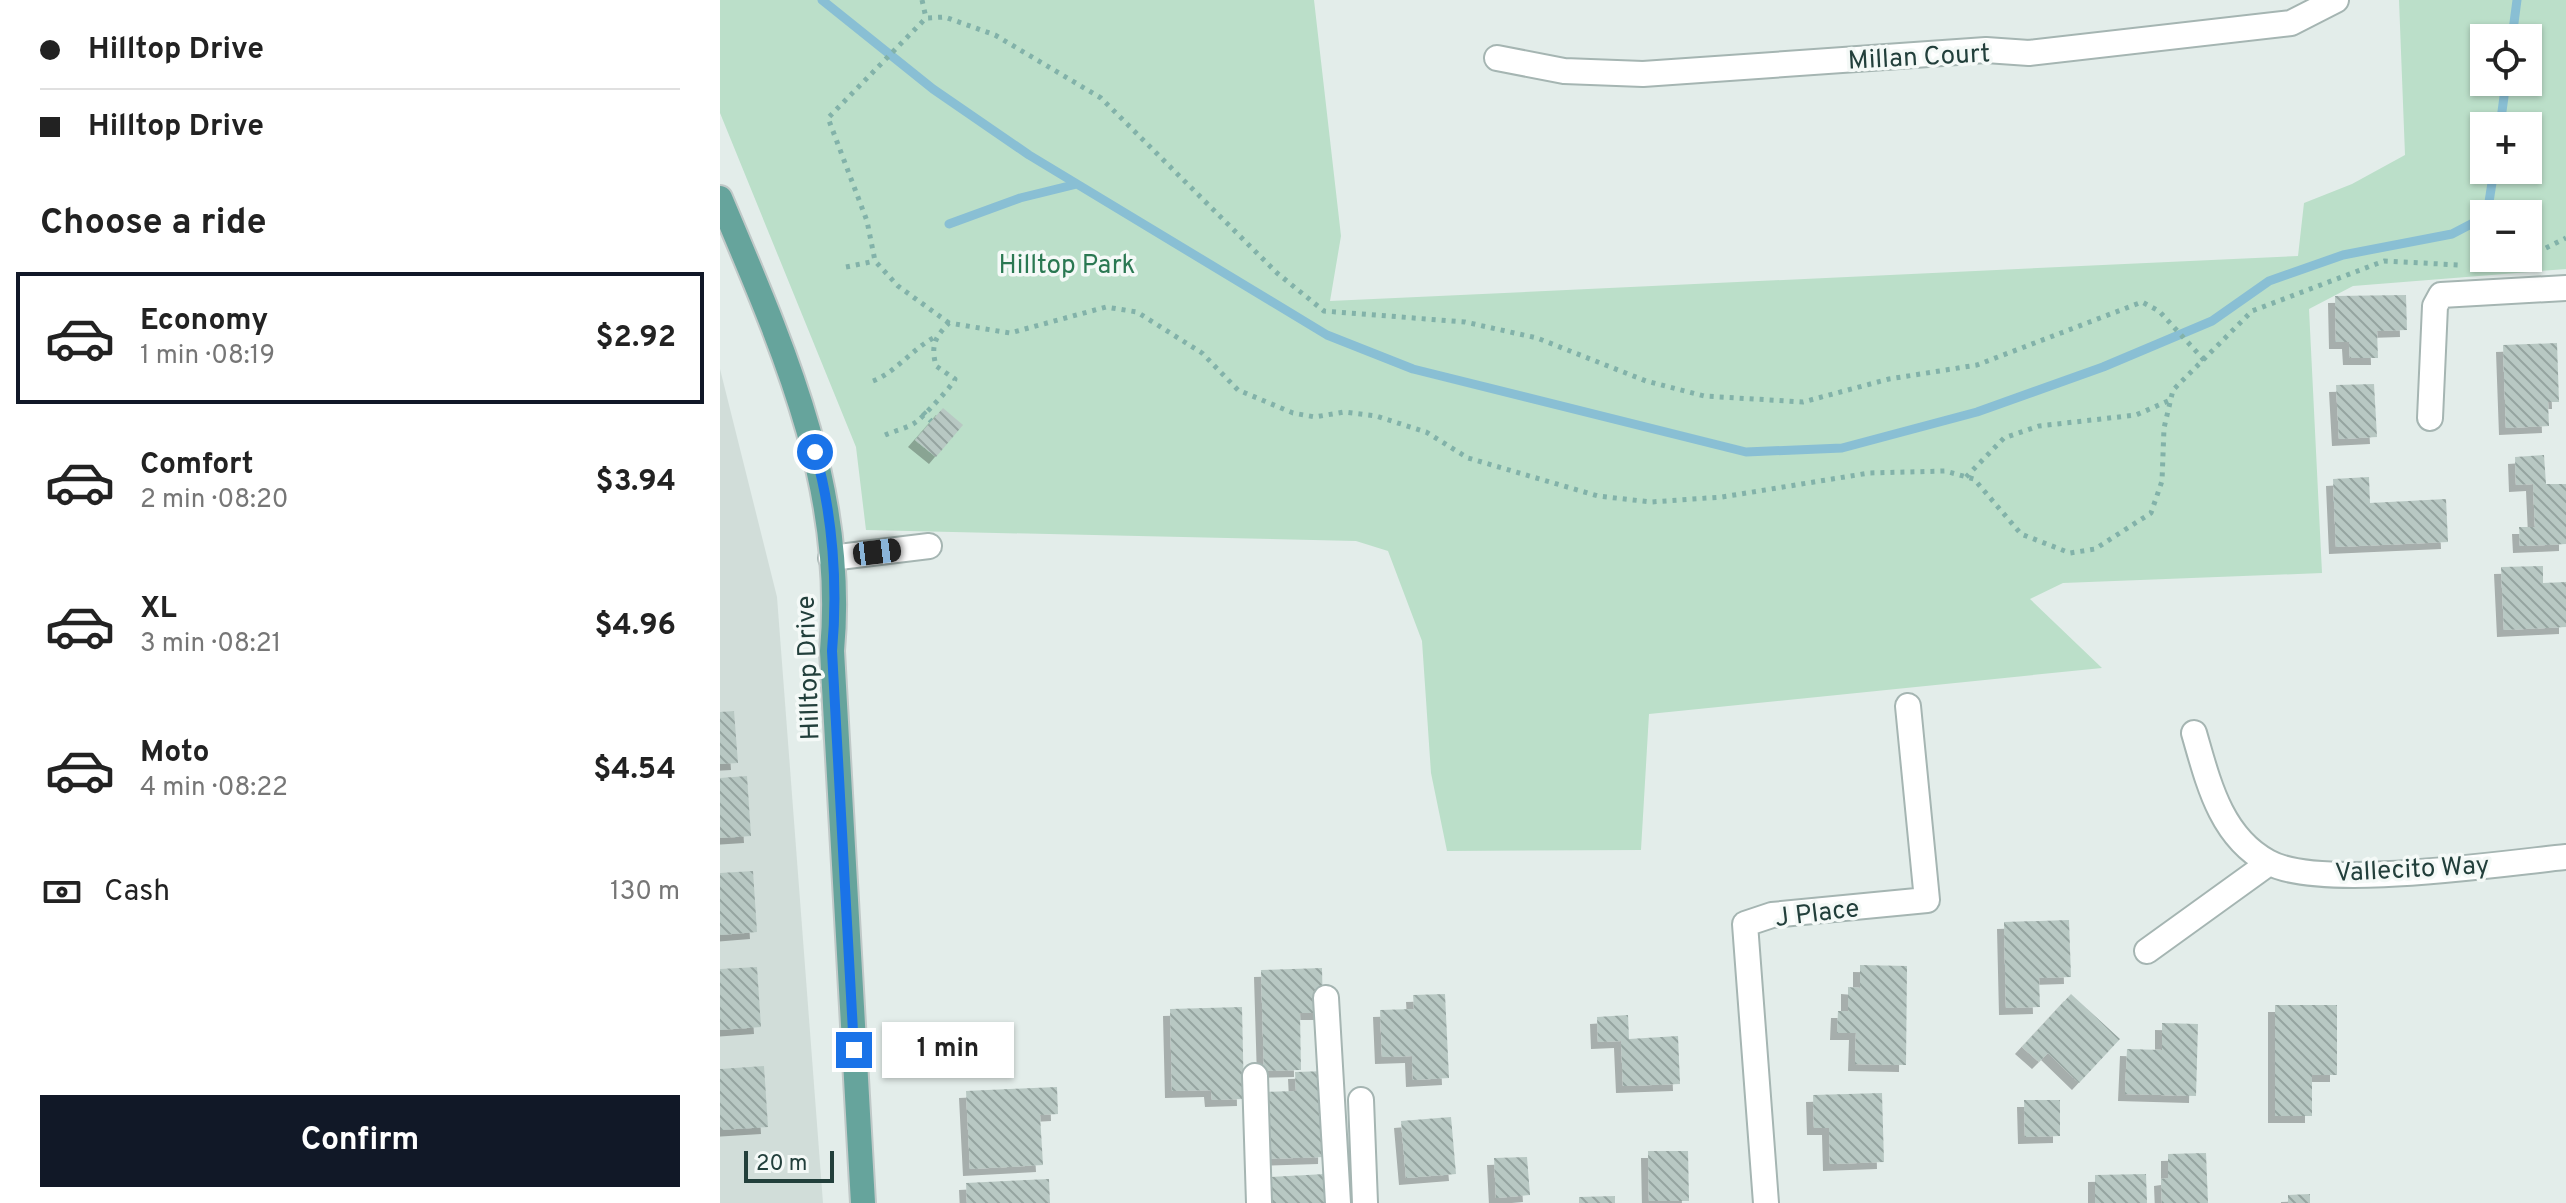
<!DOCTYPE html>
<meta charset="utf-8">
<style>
:root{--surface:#fff;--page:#f2f2f2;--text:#222;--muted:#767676;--line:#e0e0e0;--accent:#111827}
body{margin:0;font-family:Overpass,sans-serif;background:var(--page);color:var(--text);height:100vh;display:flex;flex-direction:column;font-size:30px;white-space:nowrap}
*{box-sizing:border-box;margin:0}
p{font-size:26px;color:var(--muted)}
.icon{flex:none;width:44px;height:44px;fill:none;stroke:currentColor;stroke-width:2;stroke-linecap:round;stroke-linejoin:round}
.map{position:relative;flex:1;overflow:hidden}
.side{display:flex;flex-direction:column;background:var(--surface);width:720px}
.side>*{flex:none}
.hud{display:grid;align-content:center;height:176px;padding:0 40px;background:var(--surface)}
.tools{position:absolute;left:1750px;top:24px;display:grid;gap:16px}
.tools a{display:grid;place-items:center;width:72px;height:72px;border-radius:0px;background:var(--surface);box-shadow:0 2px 6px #0004;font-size:40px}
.scale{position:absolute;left:24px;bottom:20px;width:90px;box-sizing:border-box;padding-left:8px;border:4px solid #223f3b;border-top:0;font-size:22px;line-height:28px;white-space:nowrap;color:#223f3b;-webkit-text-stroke:6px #f4f9f7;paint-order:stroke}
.end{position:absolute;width:36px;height:36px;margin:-18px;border:10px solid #1a73e8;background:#fff;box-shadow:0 0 0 4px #fff}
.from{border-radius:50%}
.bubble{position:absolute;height:56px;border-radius:0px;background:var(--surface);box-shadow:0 2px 6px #0004;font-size:26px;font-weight:700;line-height:56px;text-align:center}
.car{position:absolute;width:24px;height:48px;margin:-24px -12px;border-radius:10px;box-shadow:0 0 6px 2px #0007;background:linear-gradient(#222 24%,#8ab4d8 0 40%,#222 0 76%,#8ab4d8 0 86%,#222 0)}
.hud b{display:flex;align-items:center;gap:28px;height:76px;font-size:30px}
.hud b+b{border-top:2px solid var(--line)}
.hud i{width:20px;height:20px;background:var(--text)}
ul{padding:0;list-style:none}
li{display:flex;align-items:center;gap:24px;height:132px;margin:0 16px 12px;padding:0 24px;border:4px solid transparent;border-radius:0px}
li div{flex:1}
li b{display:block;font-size:30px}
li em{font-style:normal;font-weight:700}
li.active{border-color:var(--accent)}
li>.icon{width:72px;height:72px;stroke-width:1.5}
h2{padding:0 40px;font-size:36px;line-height:96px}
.pay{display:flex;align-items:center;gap:20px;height:88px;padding:0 40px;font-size:30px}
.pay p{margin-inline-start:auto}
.button{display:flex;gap:16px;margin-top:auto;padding:16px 40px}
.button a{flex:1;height:92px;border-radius:0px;background:var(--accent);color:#fff;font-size:32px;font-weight:700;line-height:92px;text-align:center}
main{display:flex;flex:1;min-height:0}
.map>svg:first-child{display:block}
</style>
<main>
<section class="side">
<div class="hud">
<b><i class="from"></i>Hilltop Drive</b>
<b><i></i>Hilltop Drive</b>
</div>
<h2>Choose a ride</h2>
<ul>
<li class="active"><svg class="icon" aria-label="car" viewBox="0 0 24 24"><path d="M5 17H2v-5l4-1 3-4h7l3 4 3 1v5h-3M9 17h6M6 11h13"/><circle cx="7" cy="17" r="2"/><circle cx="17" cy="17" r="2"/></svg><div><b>Economy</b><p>1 min · 08:19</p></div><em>$2.92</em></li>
<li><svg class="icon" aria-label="car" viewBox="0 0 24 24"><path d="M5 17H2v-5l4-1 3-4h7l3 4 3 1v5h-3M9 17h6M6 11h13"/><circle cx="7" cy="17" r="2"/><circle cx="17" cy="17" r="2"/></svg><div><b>Comfort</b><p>2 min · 08:20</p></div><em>$3.94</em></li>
<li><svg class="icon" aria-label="car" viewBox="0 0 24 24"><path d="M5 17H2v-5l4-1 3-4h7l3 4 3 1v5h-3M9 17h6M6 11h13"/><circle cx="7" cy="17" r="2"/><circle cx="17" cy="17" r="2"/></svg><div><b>XL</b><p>3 min · 08:21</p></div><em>$4.96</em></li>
<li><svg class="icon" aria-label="car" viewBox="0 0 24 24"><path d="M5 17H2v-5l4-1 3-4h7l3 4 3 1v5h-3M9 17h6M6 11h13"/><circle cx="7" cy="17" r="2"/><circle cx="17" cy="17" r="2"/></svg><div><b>Moto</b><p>4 min · 08:22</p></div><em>$4.54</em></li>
</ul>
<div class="pay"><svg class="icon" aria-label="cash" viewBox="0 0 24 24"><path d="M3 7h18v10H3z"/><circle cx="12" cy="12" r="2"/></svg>Cash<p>130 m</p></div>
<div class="button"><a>Confirm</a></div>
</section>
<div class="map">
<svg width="1846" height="1203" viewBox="0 0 1846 1203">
<defs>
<pattern id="building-back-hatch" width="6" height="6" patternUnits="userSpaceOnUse" patternTransform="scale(2)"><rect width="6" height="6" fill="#b8c8c3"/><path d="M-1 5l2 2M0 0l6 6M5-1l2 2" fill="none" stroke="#95a4a0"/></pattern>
<filter id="shadow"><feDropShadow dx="-7" dy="7" stdDeviation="0" flood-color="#0004"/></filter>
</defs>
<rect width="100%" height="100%" fill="#e3edea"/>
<!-- built -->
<path fill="#d1ddd9" d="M0 369 57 597 103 1203H0Z"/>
<!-- park -->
<path fill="#bbdfc9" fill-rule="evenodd" d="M0 0H594L621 236 610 301 1578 256 1584 203 1632 184 1685 155 1679 0H1846V269L1633 286 1589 309 1602 573 1343 583 1310 599 1382 668 929 714 921 850 727 851 711 773 702 641 668 551 636 541 146 530 136 447 0 113ZM1764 38H1808V82H1764ZM1764 126H1808V170H1764ZM1764 214H1808V258H1764Z"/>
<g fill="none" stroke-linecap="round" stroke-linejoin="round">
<!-- stream -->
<path stroke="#89bfd4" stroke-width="9" d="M102 0 213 89 309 155 607 335 693 369 1026 452 1122 448 1257 412 1383 367 1492 321 1549 281 1623 255 1732 234 1755 222 1769 202 1774 170
M1792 38 1797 0
M1780 126 1786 82
M229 224 300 198 357 184"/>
</g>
<!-- building -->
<path fill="url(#building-back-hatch)" filter="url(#shadow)" d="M1686 295 1687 330 1657 331 1658 358H1630L1629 342H1616L1615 296Z
M1837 343 1839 402H1828L1829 426 1786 428 1783 345Z
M1654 384 1657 437 1619 439 1616 385Z
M223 408 243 425 216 457 195 440Z
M1824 455 1826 484H1846V544L1800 546 1799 527H1815L1813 484 1796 485 1795 457Z
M1649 477 1650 503 1726 499 1728 542 1616 547 1613 479Z
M1823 566V583L1846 582V627L1784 630 1781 567Z
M14 711 18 763 0 764V712Z
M27 776 31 836 0 838V778Z
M33 871 37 932 0 935V873Z
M1349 920 1351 977 1319 978 1320 1007 1286 1008 1284 922Z
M1140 965 1187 966 1186 1065 1135 1064 1136 1033H1117L1118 1011H1128V987L1140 988Z
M37 967 41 1027 0 1030V969Z
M602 968 603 1013H580L581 1070 544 1071 541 970Z
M725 994 729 1078 693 1080 692 1056 662 1057 660 1010 694 1009 693 995Z
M1351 994 1400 1039 1359 1083 1328 1053 1319 1062 1302 1047Z
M1555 1005H1617V1075H1592V1116H1555Z
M522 1007 524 1099 492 1100 491 1090 452 1091 450 1009Z
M908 1015 909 1039 958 1036 960 1084 903 1086 901 1041 878 1042 877 1017Z
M1442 1023 1478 1024 1476 1096 1405 1094 1407 1049 1442 1050Z
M44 1066 48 1127 0 1130V1069Z
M607 1071 605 1157 545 1159 543 1092 576 1091 575 1072Z
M337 1087 338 1114 320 1115 323 1165 250 1169 246 1091Z
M1162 1093 1164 1162 1110 1164 1109 1128H1094L1093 1095Z
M1304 1100H1340V1136L1305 1137Z
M731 1117 736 1174 686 1178 681 1121Z
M928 1151H968L969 1201H929Z
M1486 1153 1488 1203H1442L1441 1179 1448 1178V1154Z
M807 1157 810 1195 776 1198 774 1158Z
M605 1174 606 1203H552L550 1177Z
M1426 1174 1427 1203H1375V1175Z
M329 1179 330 1203H247L246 1183Z
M1590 1194V1203H1568V1195Z
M895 1196V1203H859V1197Z"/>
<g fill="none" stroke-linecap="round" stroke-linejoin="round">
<defs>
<path id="minor" d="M777 58 844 71 923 74 1266 50 1309 53 1571 23 1616 0
M1710 418 1715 306 1721 295 1846 288
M111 558 209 546
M1474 733C1488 781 1500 836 1548 862 1599 891 1783 863 1846 857
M1427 951 1549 863
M606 998 618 1203
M535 1076 539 1203
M641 1100 645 1203
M1046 1203 1025 924 1052 915 1207 900 1188 706"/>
<path id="major" d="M0 198C62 345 127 488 112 651L143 1203"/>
</defs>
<!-- minor casing -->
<use href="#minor" stroke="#a5b5b2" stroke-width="28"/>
<!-- major casing -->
<use href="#major" stroke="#c1c9c8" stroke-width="28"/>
<!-- path -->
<path stroke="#82b2a9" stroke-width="5" stroke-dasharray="4 6" stroke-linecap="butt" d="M202 0 206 18
M1808 257 1846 238
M126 267 155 261
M229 323 178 286 155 261 147 221 108 118 206 18 225 17 275 35 381 98 557 273 604 311 745 322 817 338 926 381 984 396 1083 402 1169 379 1257 365 1422 302 1439 311 1485 361
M153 381C176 372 192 349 215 337
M203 412 211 421
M165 435C174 431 188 428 196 422 202 418 234 384 235 379L216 366C211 346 214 338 229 323L290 333 386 307 417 312 482 353 518 390 573 413 595 417 624 412 656 416 706 432 748 458 878 496 931 502 1002 497 1149 473 1225 471 1254 479 1301 534 1350 553 1375 549 1431 513 1442 481 1444 428 1453 390 1532 311 1664 261 1739 265
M1246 477 1284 438 1319 426 1416 415 1448 401"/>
<!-- minor -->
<use href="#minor" stroke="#fff" stroke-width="24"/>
<!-- major -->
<use href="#major" stroke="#66a49c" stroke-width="24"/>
</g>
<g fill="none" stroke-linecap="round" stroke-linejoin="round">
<!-- route -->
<path stroke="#1a73e8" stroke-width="10" d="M95 452C113 514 118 587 112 651L134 1050"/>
</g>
<g text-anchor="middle" stroke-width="7" stroke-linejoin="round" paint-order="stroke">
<!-- street labels -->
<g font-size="26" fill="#223f3b" stroke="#f4f9f7">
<text transform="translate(1199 56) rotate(-3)" y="9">Millan Court</text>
<text transform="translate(87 668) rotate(-92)" y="9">Hilltop Drive</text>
<text transform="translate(1692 868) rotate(-3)" y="9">Vallecito Way</text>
<text transform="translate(1097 912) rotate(-7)" y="9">J Place</text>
</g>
<!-- park labels -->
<g font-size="26" fill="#2a7852" stroke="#f4f9f7">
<text x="347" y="273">Hilltop Park</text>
</g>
</g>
</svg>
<div class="tools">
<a><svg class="icon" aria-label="locate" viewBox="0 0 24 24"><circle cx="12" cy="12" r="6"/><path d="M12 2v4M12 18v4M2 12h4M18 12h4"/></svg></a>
<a>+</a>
<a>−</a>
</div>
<div class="scale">20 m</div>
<i class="end from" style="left:95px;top:452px"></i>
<i class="end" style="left:134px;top:1050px"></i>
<div class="bubble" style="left:162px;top:1022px;width:132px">1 min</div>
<i class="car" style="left:157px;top:552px;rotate:83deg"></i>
</div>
</main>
